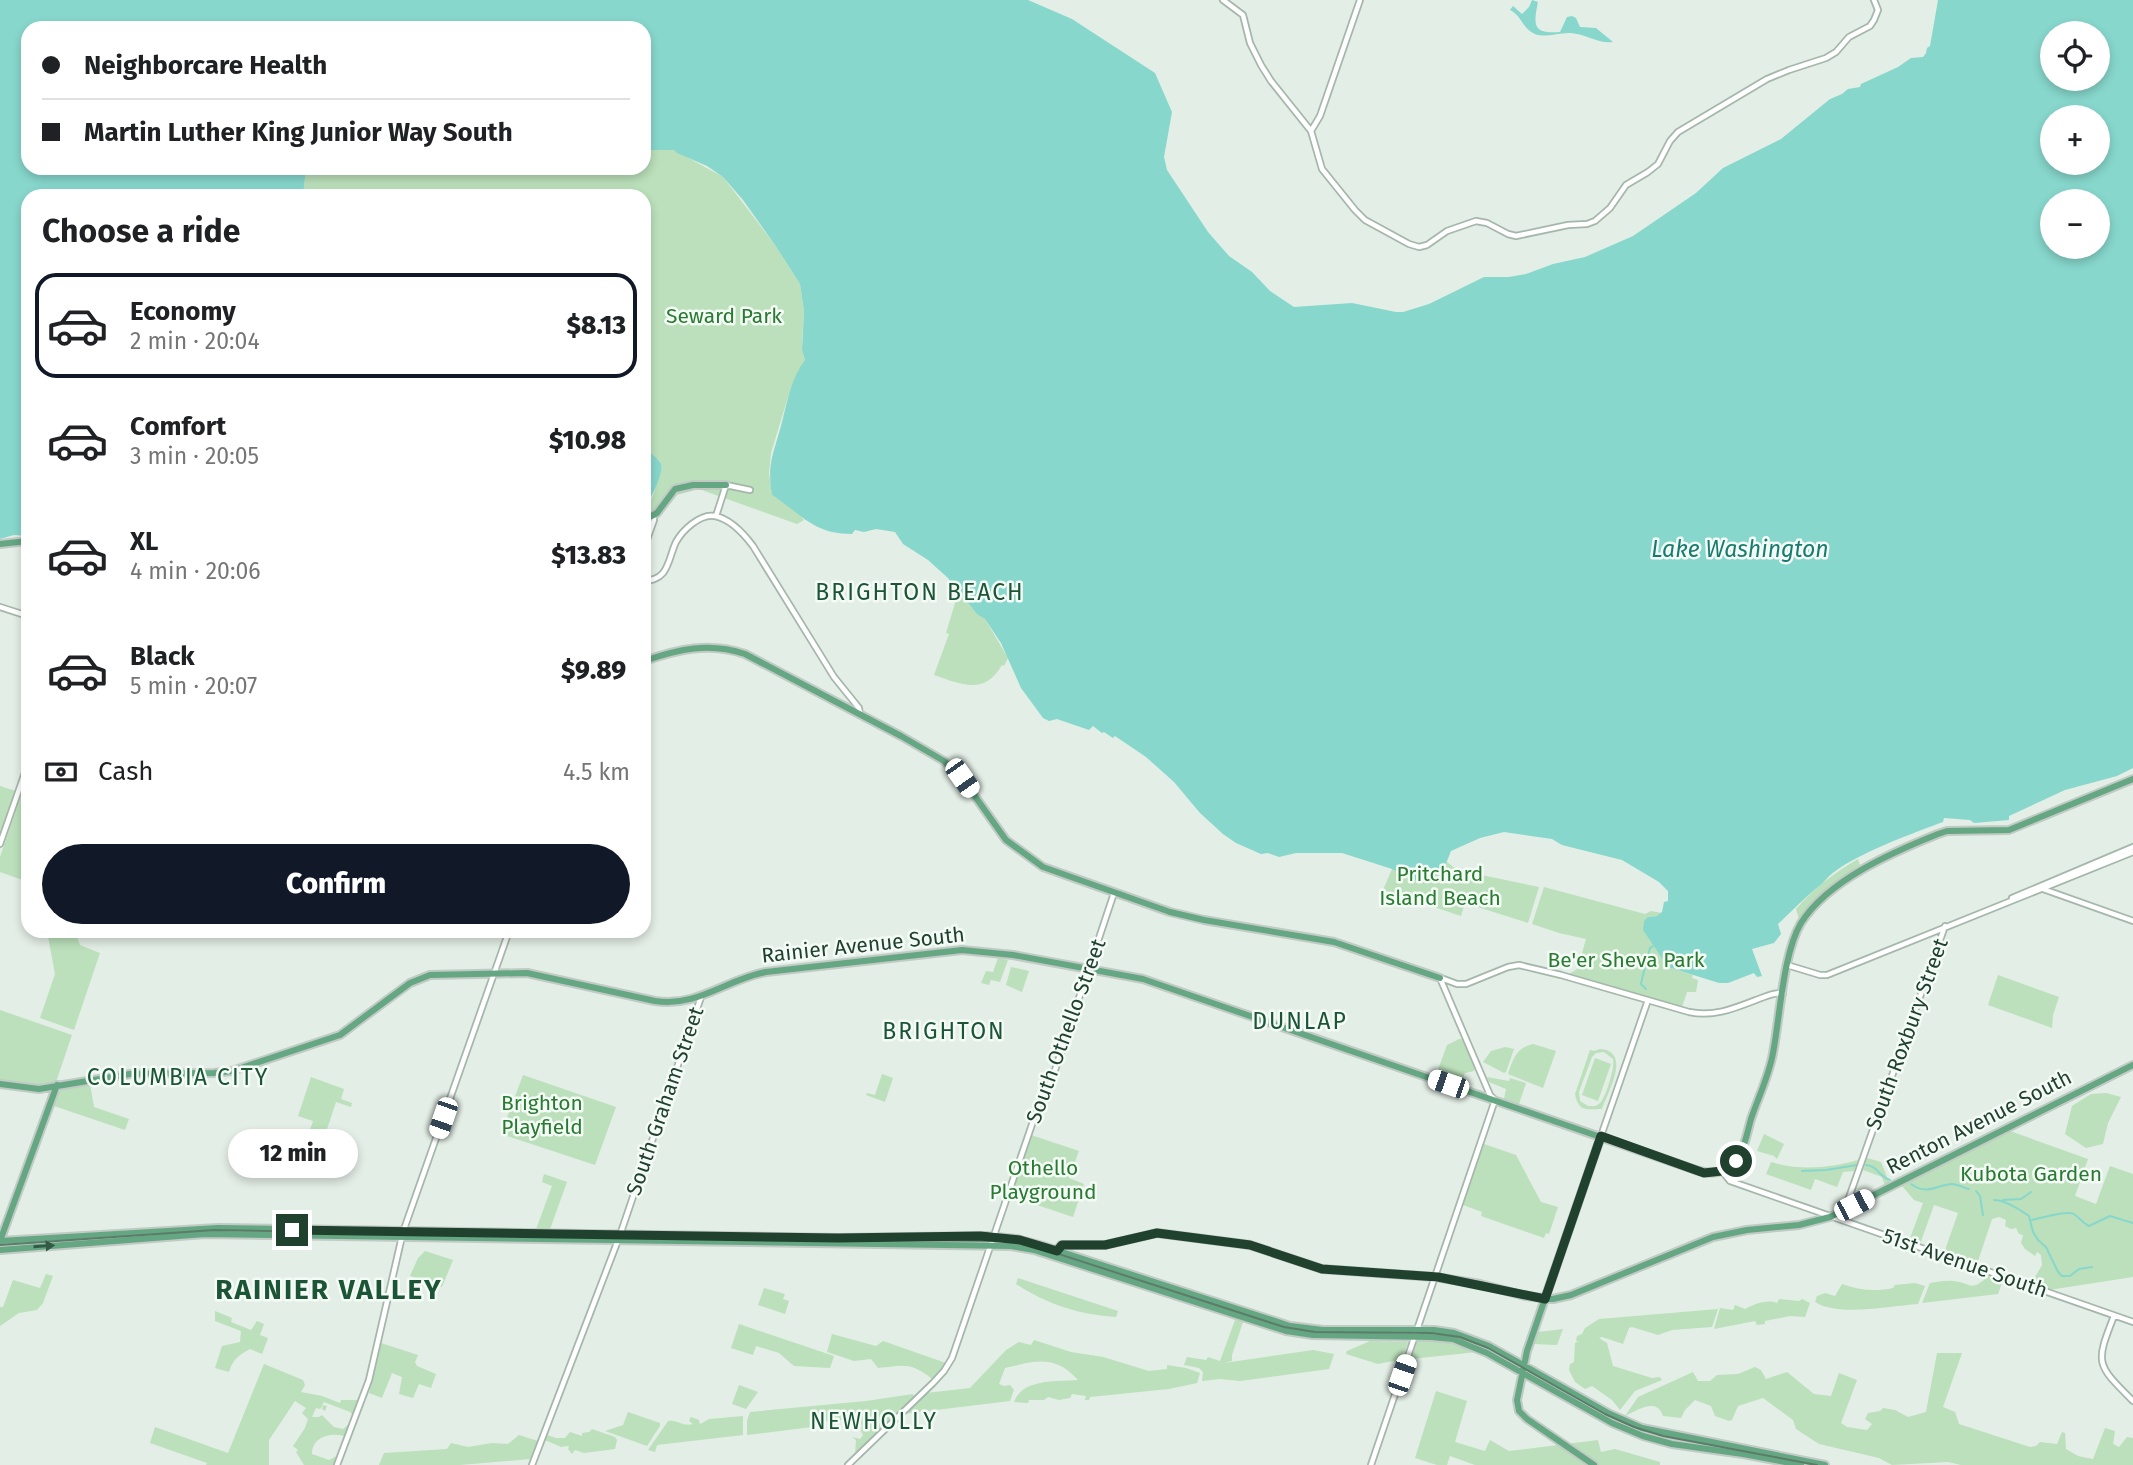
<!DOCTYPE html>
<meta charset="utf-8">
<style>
:root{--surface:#fff;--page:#f2f2f2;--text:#202124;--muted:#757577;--line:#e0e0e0;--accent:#111827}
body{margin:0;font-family:"Fira Sans",sans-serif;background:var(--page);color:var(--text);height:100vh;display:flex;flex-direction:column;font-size:26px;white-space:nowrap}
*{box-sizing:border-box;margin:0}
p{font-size:23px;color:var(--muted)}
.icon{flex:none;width:38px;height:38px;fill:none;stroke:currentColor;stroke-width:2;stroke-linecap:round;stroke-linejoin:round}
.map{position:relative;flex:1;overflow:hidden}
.side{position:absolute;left:21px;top:189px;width:630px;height:749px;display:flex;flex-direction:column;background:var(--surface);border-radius:21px;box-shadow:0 4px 10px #0003}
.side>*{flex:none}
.banner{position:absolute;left:21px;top:21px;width:630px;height:154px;border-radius:21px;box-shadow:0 4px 10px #0003;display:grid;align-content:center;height:154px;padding:0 21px;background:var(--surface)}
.controls{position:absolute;left:2040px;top:21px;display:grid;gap:14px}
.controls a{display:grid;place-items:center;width:70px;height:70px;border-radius:50%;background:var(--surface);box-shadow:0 4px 10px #0003;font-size:35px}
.end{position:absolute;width:32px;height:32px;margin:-16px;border:9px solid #21412f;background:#fff;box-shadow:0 0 0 4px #fff}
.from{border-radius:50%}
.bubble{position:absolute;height:49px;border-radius:24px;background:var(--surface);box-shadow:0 4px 10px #0003;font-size:23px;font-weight:800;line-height:49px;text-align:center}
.car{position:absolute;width:21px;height:42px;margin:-21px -10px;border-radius:9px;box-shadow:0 0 5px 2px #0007;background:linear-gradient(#fff 24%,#345 0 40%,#fff 0 76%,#345 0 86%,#fff 0)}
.banner b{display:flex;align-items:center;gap:24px;height:66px;font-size:26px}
.banner b+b{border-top:2px solid var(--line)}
.banner i{width:18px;height:18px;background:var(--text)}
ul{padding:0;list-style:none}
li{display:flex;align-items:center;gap:21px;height:105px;margin:0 14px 10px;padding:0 7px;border:4px solid transparent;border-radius:21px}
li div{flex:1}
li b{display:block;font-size:26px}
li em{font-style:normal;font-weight:800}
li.selected{border-color:var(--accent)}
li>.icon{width:63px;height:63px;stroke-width:1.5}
h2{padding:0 21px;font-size:32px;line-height:84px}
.pay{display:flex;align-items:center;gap:18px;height:77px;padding:0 21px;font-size:26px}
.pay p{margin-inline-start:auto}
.button{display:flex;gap:14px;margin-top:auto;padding:14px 21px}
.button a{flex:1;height:80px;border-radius:42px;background:var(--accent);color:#fff;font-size:28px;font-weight:800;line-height:80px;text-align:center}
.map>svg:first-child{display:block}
</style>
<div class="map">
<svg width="2133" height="1465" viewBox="0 0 2133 1465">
<rect width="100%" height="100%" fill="#e3eee6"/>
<!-- green -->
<path fill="#bbe0bb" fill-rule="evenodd" d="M658 149 674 150 723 177 775 245 800 284 804 311 802 342 803 354 805 360 798 372 788 397 771 453 769 473 772 495 795 509 804 520 797 524 699 489 677 495 670 504 661 503 648 532C638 512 646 512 653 495 657 485 658 472 660 462L644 448V196H303L306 168H644V150Z
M958 593 962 595 985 619 1008 658 1004 666 1002 665C984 696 961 684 934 675L949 634 946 633Z
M28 775V882L0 872V857Z
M0 786 16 791 0 838Z
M1858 859 1860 865 1819 897 1799 919 1796 909C1814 888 1834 873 1858 859Z
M1447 862 1457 870 1539 887 1528 923 1465 903 1461 916 1383 890 1392 869Z
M1544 887 1645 914 1651 911 1662 913 1657 916 1648 917 1668 967 1693 975 1692 978 1698 980 1696 992H1687L1682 1007 1569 974 1579 968 1583 961 1582 953 1586 939 1559 933 1532 924Z
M47 931H75L80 945 100 953 74 1030 40 1018 55 974Z
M998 958 1008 960 1000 982 991 980 989 985 981 983 986 971 993 972Z
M1011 967 1029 971 1022 992 1006 985Z
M1998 975 2059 997 2053 1015 2052 1028 1988 1005Z
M0 1010 72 1035 56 1082 34 1085 0 1080Z
M1459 1039H1462L1475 1068 1474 1071 1465 1073 1461 1083 1436 1075 1447 1045Z
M1533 1044 1556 1051 1543 1088 1508 1074C1513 1059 1516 1048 1533 1044Z
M1505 1047 1514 1049 1506 1072 1504 1073 1483 1062 1491 1051Z
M1600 1049C1632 1051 1608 1092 1602 1109 1587 1109 1579 1113 1575 1094L1590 1050 1594 1051ZM1604 1052 1613 1059C1615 1067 1606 1098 1599 1104 1595 1107 1593 1106 1588 1106L1580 1101 1579 1092 1592 1057 1596 1053Z
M1595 1058 1611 1064 1598 1101 1582 1095Z
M882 1074 893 1078 885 1102 866 1095 867 1093 875 1095Z
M523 1075 616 1107 595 1165 501 1134Z
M311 1077 344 1089 341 1099 352 1103 351 1107 336 1102 323 1141 318 1140 316 1148 305 1144 313 1121 298 1116Z
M1487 1077 1509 1081 1510 1078 1526 1083 1519 1104 1504 1099 1506 1089 1489 1082Z
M90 1084 94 1107 129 1119 125 1130 54 1106 60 1090Z
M2106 1093 2121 1097 2108 1123 2103 1144 2086 1148 2065 1134 2072 1106 2091 1094Z
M2010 1131 2088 1159 2075 1196 2096 1204 2110 1166 2133 1174V1277L2049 1290 2028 1283 2030 1278 2034 1279 2042 1265 2041 1255 2037 1252 2035 1256 2025 1249 2021 1243 2023 1235 2019 1234 2016 1228 2011 1229 2005 1226 2006 1220 1999 1217 1992 1219 1977 1264 1944 1253 1958 1213 1934 1205 1920 1244 1909 1241 1923 1203 1914 1200 1902 1186Z
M1764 1134 1784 1144 1777 1159 1774 1156 1757 1151Z
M1031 1135 1079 1151 1069 1178 1084 1184 1073 1217 1010 1196Z
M1484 1144 1516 1155 1541 1202 1558 1207 1549 1234 1546 1233 1544 1238 1481 1216 1482 1212 1463 1205Z
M1867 1158 1881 1162 1890 1184 1885 1186 1882 1177 1863 1170Z
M1858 1160 1854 1171 1843 1172 1837 1187 1815 1179 1811 1190 1766 1174 1771 1162C1799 1171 1830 1168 1858 1160Z
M544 1174 567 1182 549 1232H535L552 1186 542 1182Z
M425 1251 453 1260 442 1287 410 1276 418 1258Z
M46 1274 53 1276 43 1303 37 1310 19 1313 0 1326V1307H3L13 1280 40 1288Z
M1989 1276 2003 1280 1998 1294 1922 1303 1930 1283C1937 1282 1946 1280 1953 1281 1974 1283 1968 1293 1989 1276Z
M1018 1278 1118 1311 1116 1317C1080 1315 1046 1304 1016 1284Z
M1915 1283 1925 1286 1918 1304C1890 1306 1838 1317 1815 1302L1817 1296 1825 1293 1835 1296 1842 1284C1858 1290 1876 1292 1893 1288L1895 1285Z
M764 1288 785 1294 783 1299 789 1301 785 1314 758 1305Z
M1779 1299 1799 1301 1802 1299 1810 1303 1805 1317 1790 1316 1765 1321V1324L1757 1325 1755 1321 1714 1329 1720 1308 1733 1310 1735 1305 1745 1309C1755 1304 1766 1299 1777 1303Z
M1718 1309 1712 1327 1672 1330 1658 1335 1632 1327 1629 1328 1623 1344 1602 1337 1599 1338 1607 1343 1613 1366 1652 1378 1660 1377 1662 1380 1635 1391 1620 1410 1612 1400 1592 1386 1585 1389 1575 1382 1569 1370 1570 1364 1574 1362 1575 1343 1579 1341H1576L1577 1336 1582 1334 1585 1328 1599 1319Z
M215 1311 232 1318 231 1322 251 1330 257 1321 264 1324 260 1335 268 1338 262 1354 250 1349C239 1355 233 1359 229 1372L215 1368 222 1346 240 1342 241 1331 215 1321Z
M1235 1320 1243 1322 1232 1355V1361L1224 1363 1313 1350 1334 1354 1329 1369 1240 1381 1220 1379 1202 1381 1203 1372 1199 1368 1184 1365 1187 1357 1206 1360 1208 1357 1220 1361Z
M739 1324 834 1356 830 1368 794 1366 779 1353 756 1346 753 1355 731 1348Z
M1563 1329 1557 1345 1534 1344 1538 1332Z
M832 1334 876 1346 883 1341 946 1363 932 1379C910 1361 903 1366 878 1368L871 1359 854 1361 827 1352Z
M1034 1340 1071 1352 1103 1357 1149 1371 1167 1369V1365L1186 1368 1200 1373 1197 1383 1169 1389 1090 1397 1089 1400H1085L1086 1396 1072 1394 1070 1398 1059 1400 1048 1397 1044 1400H1029L1028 1403 1014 1402C1023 1378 1056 1382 1078 1380 1055 1354 1035 1361 1005 1368L999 1384 1004 1386 1010 1385 1014 1390 1010 1401 903 1414 926 1393 970 1388 1006 1350 1019 1342 1031 1345Z
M1430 1340 1459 1343 1477 1352 1411 1359 1417 1341Z
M1370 1341 1408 1342 1401 1363 1393 1361 1378 1364 1346 1354 1347 1351Z
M381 1343 418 1355 415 1362 417 1366 436 1374 431 1388 419 1384 413 1398 399 1394 402 1377 392 1373 382 1398 369 1393Z
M1937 1353H1962L1943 1407 1955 1412 1959 1424 2030 1447 2036 1446 2040 1442 2057 1444 2062 1432 2065 1433 2066 1449 2078 1456 2093 1459 2105 1428 2115 1431 2113 1444 2119 1447 2127 1437 2133 1438V1465H1961L1948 1462 1892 1465 1879 1458 1819 1444 1796 1429 1793 1420 1763 1398 1738 1406 1732 1420 1729 1421 1715 1416 1711 1406 1695 1400 1685 1410 1681 1418 1663 1416C1657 1397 1638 1410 1625 1416L1638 1397 1693 1372 1698 1381H1710L1717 1375 1738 1374 1755 1367 1761 1370 1766 1379 1787 1372 1814 1394 1831 1396 1839 1373 1857 1380 1841 1423 1847 1427 1867 1430 1872 1424 1865 1419 1868 1413 1880 1411 1883 1408 1895 1410 1908 1417 1926 1412Z
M264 1364 303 1380 305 1385 301 1392 322 1396 340 1403 341 1400H358L353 1415 350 1412 324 1402 322 1405 327 1406 325 1411 322 1409 323 1405 320 1409 316 1408 312 1417H319L322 1415 334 1427 343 1429 349 1424 344 1436C330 1432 312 1437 312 1454L329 1460 337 1456 333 1465H304L296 1452 298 1450 293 1446 305 1428 308 1419 302 1413 306 1408 295 1401 269 1440V1465H206L207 1463 150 1443 155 1427 228 1453Z
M739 1385 758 1392 746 1409 732 1404Z
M1436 1391 1467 1401 1455 1442 1485 1451 1490 1440 1509 1451 1598 1440 1601 1452 1615 1449 1660 1462V1465H1475L1450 1456 1447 1465H1437L1415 1458Z
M913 1394 914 1397 855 1454 856 1440 852 1437 860 1439 863 1435 861 1431 862 1425C850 1418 823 1418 812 1427L747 1435V1421L750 1412 866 1401Z
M628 1412 660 1423V1426L647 1446 605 1431 623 1425Z
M743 1416V1435L657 1445 655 1452 648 1450 668 1421C677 1419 683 1427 693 1424L689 1421 691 1417 699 1420 700 1424 709 1419Z
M592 1429 615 1437 617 1440 615 1449 584 1453 575 1450 572 1454 568 1449 569 1446 561 1447 545 1440 547 1435 556 1438H565L570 1432 582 1436V1433L589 1432Z
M519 1435 538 1441 530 1459 460 1465H379L384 1453 447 1449 451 1443 468 1447 492 1443 508 1444Z"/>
<!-- water -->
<path fill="#87d7cc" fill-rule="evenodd" d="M0 0H1028L1072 19 1155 73 1172 112 1164 157 1167 170 1208 232 1229 256 1252 272 1270 291 1294 307 1352 303 1396 312H1403L1429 304 1484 277H1509L1526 274 1553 264 1585 257 1633 236 1696 193 1723 168 1781 139 1830 99 1842 94 1848 89 1860 87 1861 84 1898 67 1911 58 1923 57 1926 53 1927 48 1930 46 1938 0H2133V768L2117 776 2065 790 2009 816V820L1974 823 1970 820 1944 818 1943 822C1911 834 1861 852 1834 872 1828 876 1824 883 1818 887 1804 898 1791 912 1778 924L1781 934 1774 943 1752 949 1762 976 1757 977 1754 973 1728 983H1719L1668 967 1643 930 1644 921 1648 917 1657 916 1662 912 1664 902 1668 901V891L1659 882 1622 860 1562 845 1552 839 1504 832 1480 838 1451 851 1443 871 1431 878 1422 880H1416L1392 869 1342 853H1296L1279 857 1268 853 1261 854 1236 843 1223 834 1200 813 1174 782 1146 757 1115 736 1113 738 1104 732 1102 733 1093 726 1089 730 1057 719 1049 721 1043 718 1021 688 1001 643 985 619 977 614 962 595 958 593 948 578 928 560 903 544 895 532 876 529 864 532 855 530 852 534C813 534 803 515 772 495 766 461 776 449 783 418 788 398 792 377 805 360L802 350 804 311 800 284 775 245 743 200 723 177 707 166 677 153 674 150H644V28H28V168H306L303 196H28V536L14 535 0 539ZM2053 33H2098V79H2053ZM2053 117H2098V163H2053ZM2053 201H2098V247H2053Z
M1532 0 1538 2C1533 26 1533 34 1560 32L1567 17 1572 16 1576 18 1580 27 1596 28 1613 42C1599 44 1585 34 1571 33 1559 32 1543 39 1533 33 1522 27 1521 15 1510 10L1513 6 1522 14 1529 7Z
M644 448C649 452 658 458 661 464 664 473 650 501 644 508Z"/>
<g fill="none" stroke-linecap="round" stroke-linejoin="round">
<!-- stream -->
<path stroke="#87d7cc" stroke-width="2" d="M1646 989 1641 984 1642 979 1650 948 1653 946
M1866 1165C1878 1166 1879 1177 1890 1180
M1802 1171 1826 1170 1857 1165
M1911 1184C1928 1196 1936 1185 1952 1184 1957 1184 1964 1188 1969 1189
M1976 1191 1980 1196 1983 1215
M1994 1200C2005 1200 2019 1209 2029 1216L2033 1232 2038 1240 2046 1247 2058 1272 2062 1276H2070L2079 1269 2092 1267
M2003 1200 2021 1199 2031 1192
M2032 1220C2042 1218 2066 1210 2074 1214 2080 1218 2082 1223 2089 1226L2110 1216 2133 1223"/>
<defs>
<path id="minor" d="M1223 0 1243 15 1250 43 1261 65 1271 81 1311 131 1322 169 1355 210 1365 220 1409 244 1419 247 1427 245 1447 231 1476 221 1487 223 1508 234 1516 236 1568 225 1587 224 1595 221 1610 208 1626 185 1648 172 1658 164 1670 141 1678 132 1767 79 1789 70 1826 58 1836 52 1849 37 1870 26 1874 20 1878 10 1874 0
M1311 131 1320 116 1360 0
M716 516 726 485 750 490
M644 548 654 520 653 516
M644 581C652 580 658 579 663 573 670 564 671 552 676 542 682 531 700 513 715 516 730 519 744 534 753 546L834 677 859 708 860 715
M0 607 28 616
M0 844 28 764
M2043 889 2133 921
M2012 898 2133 847
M1787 965 1820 975H1827L2133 852
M1441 978 1457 984H1466L1508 967 1519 965 1561 975 1689 1012C1713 1017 1733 1009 1756 1000 1765 997 1773 992 1783 993
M1601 1136 1648 1000
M1722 1171 1730 1181 2133 1322
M1841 1220 1945 926
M2114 1316C2095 1364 2096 1364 2133 1401
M337 1465 369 1380 403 1232 509 931
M532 1465 620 1235 701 997
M848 1465 933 1383 944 1371 952 1358 1040 1101 1051 1082 1114 893
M1371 1465 1495 1100 1490 1095 1440 978"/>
<path id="major" d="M644 520 657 513 675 489 693 485H726
M0 544 28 541
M644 661C679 649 709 642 745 654L901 736 944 761 962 778 1006 840 1043 867 1170 912 1204 920 1334 942 1440 978
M0 1084 39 1089 130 1074 214 1073 232 1071 340 1035 410 983 430 975 527 973 655 1001C696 1008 727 979 766 972L962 950 1013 955 1143 979 1693 1169C1707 1174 1722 1175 1733 1164 1744 1153 1747 1133 1751 1119 1758 1098 1769 1076 1773 1053 1780 1017 1783 953 1801 923 1828 880 1893 852 1938 834L1947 831 2009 830 2133 779
M0 1241 218 1228 838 1238 986 1236 1017 1239 1043 1246 1290 1326 1323 1330H1434L1454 1333 1489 1346 1610 1414 1642 1428 1825 1465
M0 1241 57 1085
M0 1250 205 1234 1011 1246 1034 1250 1286 1331 1313 1335 1431 1337 1453 1339 1487 1353 1612 1423 1643 1436 1672 1444 1743 1454 1801 1465
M1057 1250 1061 1245H1105L1157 1233 1250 1245 1322 1269 1435 1277 1480 1284 1525 1296 1553 1299 1571 1295 1713 1237 1747 1230 1799 1225 1830 1217 2133 1065
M1594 1465 1527 1419 1519 1411 1517 1400 1527 1351 1601 1136"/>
</defs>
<!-- minor casing -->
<use href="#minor" stroke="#a5b7ab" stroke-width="8"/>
<!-- major casing -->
<use href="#major" stroke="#c1cac5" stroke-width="10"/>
<!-- minor -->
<use href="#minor" stroke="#fff" stroke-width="4.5"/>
<!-- major -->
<use href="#major" stroke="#64a782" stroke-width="6"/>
<!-- tram -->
<path stroke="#5c7c6a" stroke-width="2" d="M0 1245 214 1230 592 1237 1008 1241 1037 1247 1284 1327 1315 1332 1431 1333 1460 1337 1488 1348 1605 1414 1634 1427 1663 1436 1817 1465"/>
</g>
<!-- one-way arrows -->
<defs><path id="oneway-solid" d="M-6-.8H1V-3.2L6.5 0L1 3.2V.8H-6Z" transform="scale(1.75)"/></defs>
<use fill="#325a44" href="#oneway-solid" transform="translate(44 1246) rotate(-4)"/>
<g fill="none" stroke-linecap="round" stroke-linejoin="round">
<!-- route -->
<path stroke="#21412f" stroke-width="9" d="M292 1230 838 1238 980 1236 1020 1240 1057 1251 1062 1245H1105L1157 1233 1250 1245 1322 1269 1438 1277 1545 1299 1601 1136 1704 1173 1722 1171 1736 1161"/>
</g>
<g text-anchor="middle" stroke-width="5" stroke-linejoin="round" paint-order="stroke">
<!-- park labels -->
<g font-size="21" fill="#287b30" stroke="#f4faf5">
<text x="724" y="323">Seward Park</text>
<text x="1440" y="881">Pritchard<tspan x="1440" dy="24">Island Beach</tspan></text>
<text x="1626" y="967">Be'er Sheva Park</text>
<text x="542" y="1110">Brighton<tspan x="542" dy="24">Playfield</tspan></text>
<text x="1043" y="1175">Othello<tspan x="1043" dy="24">Playground</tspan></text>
<text x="2031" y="1181">Kubota Garden</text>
</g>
<!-- street labels -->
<g font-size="21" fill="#21412f" stroke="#f4faf5">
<text transform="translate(863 945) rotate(-6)" y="7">Rainier Avenue South</text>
<text transform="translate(1066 1031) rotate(-70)" y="7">South Othello Street</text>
<text transform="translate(1907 1034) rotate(-70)" y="7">South Roxbury Street</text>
<text transform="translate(665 1101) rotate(-71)" y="7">South Graham Street</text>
<text transform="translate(1979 1122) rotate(-27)" y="7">Renton Avenue South</text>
<text transform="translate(1965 1263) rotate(19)" y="7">51st Avenue South</text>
</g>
<!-- water labels -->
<g font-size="23" font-style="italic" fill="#167c6f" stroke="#f4faf5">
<text x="1740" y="557">Lake Washington</text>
</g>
<!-- neighbourhood labels -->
<g font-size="23" letter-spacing="2" fill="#1b5536" stroke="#f4faf5">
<text x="920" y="600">BRIGHTON BEACH</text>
<text x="1300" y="1029">DUNLAP</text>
<text x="944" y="1039">BRIGHTON</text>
<text x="178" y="1085">COLUMBIA CITY</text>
<text x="874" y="1429">NEWHOLLY</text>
</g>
<!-- district labels -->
<g font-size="28" font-weight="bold" letter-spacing="2" fill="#1b5536" stroke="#f4faf5">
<text x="329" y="1299">RAINIER VALLEY</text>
</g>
</g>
</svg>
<div class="controls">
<a><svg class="icon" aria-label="locate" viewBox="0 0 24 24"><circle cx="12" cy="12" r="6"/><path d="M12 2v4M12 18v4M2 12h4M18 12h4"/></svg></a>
<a>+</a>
<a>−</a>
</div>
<i class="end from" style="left:1736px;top:1161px"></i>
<i class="end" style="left:292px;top:1230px"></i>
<div class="bubble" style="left:228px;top:1129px;width:130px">12 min</div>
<i class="car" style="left:962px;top:778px;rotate:145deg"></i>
<i class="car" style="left:1448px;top:1084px;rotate:289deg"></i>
<i class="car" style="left:443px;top:1118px;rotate:199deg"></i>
<i class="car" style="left:1854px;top:1205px;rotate:63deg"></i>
<i class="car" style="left:1402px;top:1375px;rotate:19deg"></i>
<div class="banner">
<b><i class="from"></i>Neighborcare Health</b>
<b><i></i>Martin Luther King Junior Way South</b>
</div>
<section class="side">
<h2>Choose a ride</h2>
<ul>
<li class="selected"><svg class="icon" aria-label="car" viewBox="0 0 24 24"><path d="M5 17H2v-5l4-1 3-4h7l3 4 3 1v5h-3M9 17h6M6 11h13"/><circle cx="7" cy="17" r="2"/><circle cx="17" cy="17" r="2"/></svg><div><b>Economy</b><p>2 min · 20:04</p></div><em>$8.13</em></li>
<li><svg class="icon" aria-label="car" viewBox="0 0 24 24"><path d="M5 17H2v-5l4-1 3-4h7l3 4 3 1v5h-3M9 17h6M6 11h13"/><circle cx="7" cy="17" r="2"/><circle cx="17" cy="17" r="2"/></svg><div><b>Comfort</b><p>3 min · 20:05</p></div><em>$10.98</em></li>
<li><svg class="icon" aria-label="car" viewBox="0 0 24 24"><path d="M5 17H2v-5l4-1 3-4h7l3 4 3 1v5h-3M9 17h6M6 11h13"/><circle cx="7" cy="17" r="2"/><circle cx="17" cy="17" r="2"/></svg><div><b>XL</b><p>4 min · 20:06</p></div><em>$13.83</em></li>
<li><svg class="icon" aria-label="car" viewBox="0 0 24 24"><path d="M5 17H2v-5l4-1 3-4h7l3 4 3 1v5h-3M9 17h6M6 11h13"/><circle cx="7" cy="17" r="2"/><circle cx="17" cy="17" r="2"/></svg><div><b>Black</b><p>5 min · 20:07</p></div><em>$9.89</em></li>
</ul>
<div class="pay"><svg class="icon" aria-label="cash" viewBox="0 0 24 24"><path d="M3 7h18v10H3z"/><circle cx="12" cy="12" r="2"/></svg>Cash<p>4.5 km</p></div>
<div class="button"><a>Confirm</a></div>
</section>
</div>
